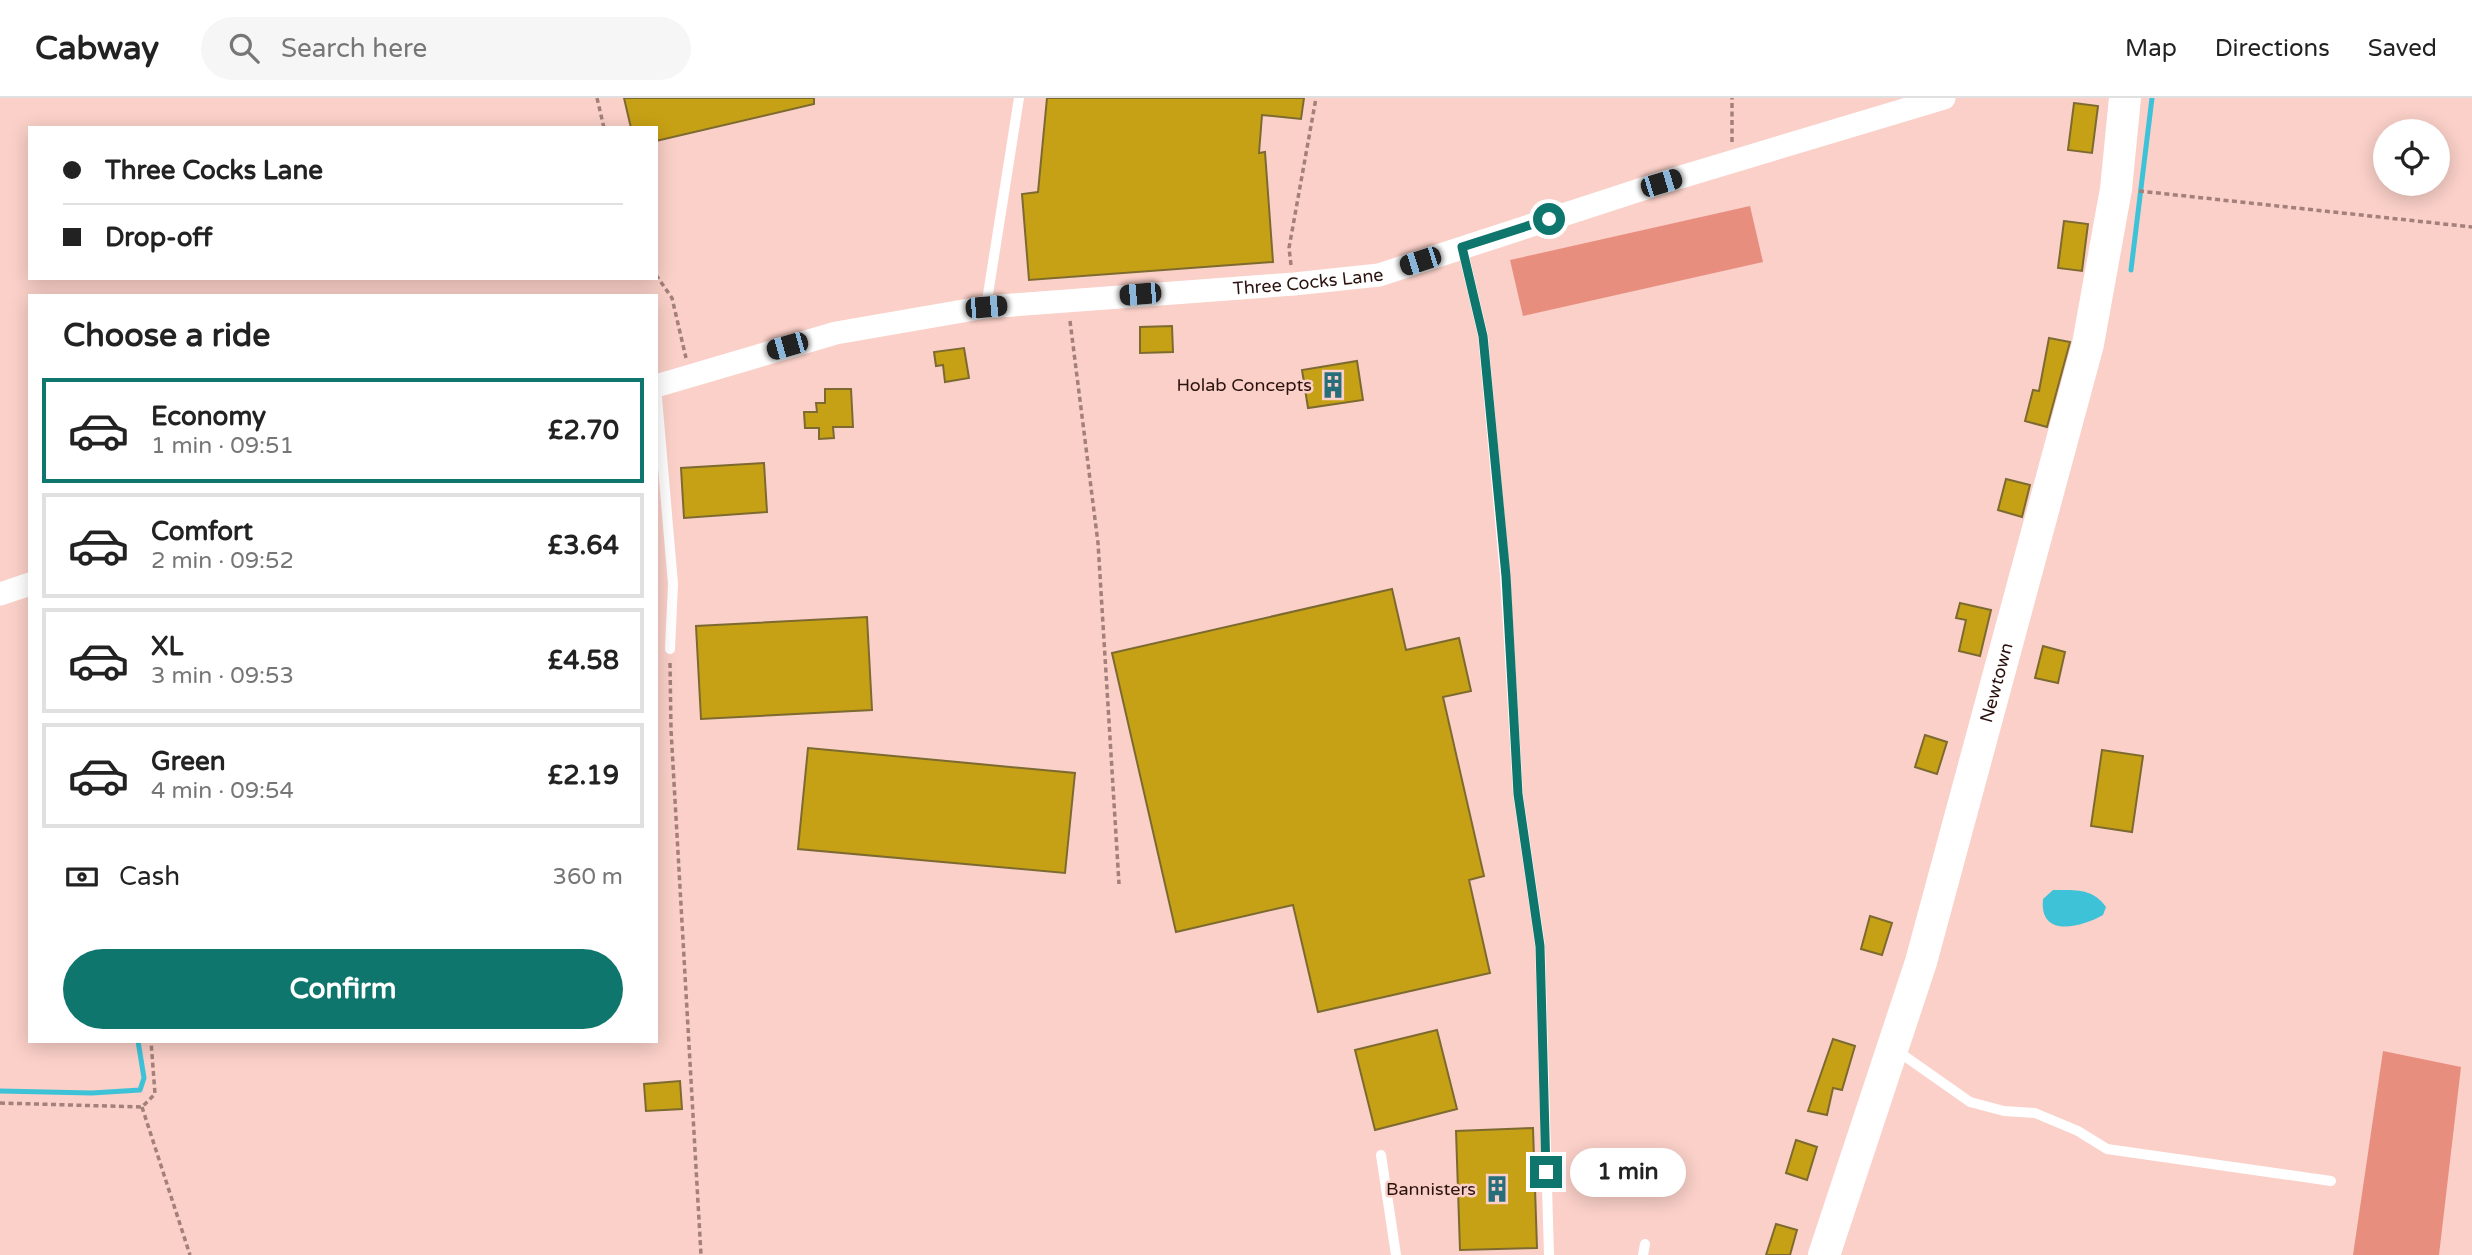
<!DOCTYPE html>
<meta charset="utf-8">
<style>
:root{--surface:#fff;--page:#f6f6f6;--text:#222;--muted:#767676;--line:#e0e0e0;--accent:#0f766e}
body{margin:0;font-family:"Varela Round",sans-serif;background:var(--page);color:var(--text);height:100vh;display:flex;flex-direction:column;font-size:26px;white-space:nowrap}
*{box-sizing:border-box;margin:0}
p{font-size:23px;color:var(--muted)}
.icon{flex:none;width:38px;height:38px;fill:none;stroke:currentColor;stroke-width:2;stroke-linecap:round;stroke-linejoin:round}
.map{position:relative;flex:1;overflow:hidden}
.side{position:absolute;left:28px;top:196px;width:630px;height:749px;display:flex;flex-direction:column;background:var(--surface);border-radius:0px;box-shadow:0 4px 18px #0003}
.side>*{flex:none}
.banner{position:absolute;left:28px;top:28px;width:630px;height:154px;border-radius:0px;box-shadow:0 4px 18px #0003;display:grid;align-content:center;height:154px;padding:0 35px;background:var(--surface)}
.buttons{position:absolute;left:2373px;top:21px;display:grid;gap:14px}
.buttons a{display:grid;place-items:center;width:77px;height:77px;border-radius:50%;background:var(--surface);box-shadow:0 4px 18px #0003;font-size:35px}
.end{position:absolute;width:32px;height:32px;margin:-16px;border:9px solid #0f766e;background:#fff;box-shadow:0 0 0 4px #fff}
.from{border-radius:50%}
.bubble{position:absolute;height:49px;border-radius:24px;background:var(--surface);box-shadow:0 4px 18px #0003;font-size:23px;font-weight:800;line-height:49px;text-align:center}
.car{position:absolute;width:21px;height:42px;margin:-21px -10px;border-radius:9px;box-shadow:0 0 5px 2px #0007;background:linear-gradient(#222 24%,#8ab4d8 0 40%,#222 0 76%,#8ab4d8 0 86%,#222 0)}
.banner b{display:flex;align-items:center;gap:24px;height:66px;font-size:26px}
.banner b+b{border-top:2px solid var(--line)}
.banner i{width:18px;height:18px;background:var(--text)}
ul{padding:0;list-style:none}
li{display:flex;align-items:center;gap:21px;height:105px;margin:0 14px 10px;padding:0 21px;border:4px solid var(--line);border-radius:0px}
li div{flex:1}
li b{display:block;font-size:26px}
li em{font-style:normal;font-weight:800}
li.active{border-color:var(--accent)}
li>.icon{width:63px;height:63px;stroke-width:1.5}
h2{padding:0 35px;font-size:32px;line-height:84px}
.pay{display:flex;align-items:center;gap:18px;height:77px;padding:0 35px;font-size:26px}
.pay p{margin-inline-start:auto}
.primary-button{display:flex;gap:14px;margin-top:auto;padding:14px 35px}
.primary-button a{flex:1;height:80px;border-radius:42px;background:var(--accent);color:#fff;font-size:28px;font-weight:800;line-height:80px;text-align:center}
header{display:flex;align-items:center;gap:42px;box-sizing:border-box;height:98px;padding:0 35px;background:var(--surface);border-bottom:2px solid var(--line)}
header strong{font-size:33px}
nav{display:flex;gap:38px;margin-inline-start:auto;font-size:24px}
.search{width:490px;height:63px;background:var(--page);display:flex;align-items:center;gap:18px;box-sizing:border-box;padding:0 24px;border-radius:38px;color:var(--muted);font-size:26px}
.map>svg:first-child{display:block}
</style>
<header>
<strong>Cabway</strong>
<div class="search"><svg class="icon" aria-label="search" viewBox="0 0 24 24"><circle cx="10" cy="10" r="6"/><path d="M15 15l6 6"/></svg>Search here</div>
<nav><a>Map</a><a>Directions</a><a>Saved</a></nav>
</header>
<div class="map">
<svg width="2472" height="1157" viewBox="0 0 2472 1157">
<rect width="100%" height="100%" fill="#fad0c8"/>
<!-- green -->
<path fill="#e88e7f" d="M1750 108 1763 164 1523 218 1510 162Z
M2383 953 2461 969 2439 1157H2353Z"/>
<!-- water -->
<path fill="#3ec2d8" d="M2053 792C2075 792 2093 790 2106 809L2103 817C2080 830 2039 840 2043 801Z"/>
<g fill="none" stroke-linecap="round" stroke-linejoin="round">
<!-- stream -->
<path stroke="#3ec2d8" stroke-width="5" d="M2131 172 2152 0
M0 993 92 995 140 992 144 980 138 943"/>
</g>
<!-- building -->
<path fill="#c7a115" stroke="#7d6a30" stroke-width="2" d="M624 0H814V6L656 43V30H631Z
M1047 0H1304L1301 21 1262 17 1259 55 1265 54 1273 164 1029 182 1022 96 1038 94Z
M2074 5 2098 8 2092 55 2068 52Z
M2064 123 2088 126 2082 173 2058 170Z
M1172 228 1173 254 1140 255V229Z
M2049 240 2070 244 2047 329 2025 323 2033 292 2039 293Z
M964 250 969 280 945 284 943 267 936 268 934 254Z
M1357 263 1363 302 1308 310 1302 272Z
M825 291H851L853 329H833L834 340 819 341V330H805L804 314H817L816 305H825Z
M764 365 767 414 684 420 681 370Z
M2006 381 2030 387 2022 419 1998 412Z
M1392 491 1406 552 1459 540 1471 593 1443 599 1484 778 1469 782 1490 875 1318 914 1293 807 1176 834 1112 555Z
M1960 505 1991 512 1980 558 1959 553 1966 522 1956 520Z
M867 519 872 612 701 621 696 528Z
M2043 548 2065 554 2058 585 2035 580Z
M1925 637 1947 644 1937 676 1915 669Z
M808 650 1075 675 1065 775 798 751Z
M2102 652 2143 658 2132 734 2091 728Z
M1870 818 1892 825 1882 857 1861 851Z
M1437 932 1457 1011 1375 1032 1355 952Z
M1833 941 1855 948 1842 992 1833 990 1827 1017 1808 1013Z
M680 983 682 1011 646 1013 644 986Z
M1533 1030 1537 1150 1460 1152 1456 1033Z
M1796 1042 1817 1049 1807 1082 1786 1075Z
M1776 1126 1797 1132 1790 1157H1766Z"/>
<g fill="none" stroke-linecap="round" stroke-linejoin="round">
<!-- path -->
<path stroke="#a3807a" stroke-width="3.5" stroke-dasharray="5 3.5" stroke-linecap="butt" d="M597 0 604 30
M1732 44V0
M2139 93 2472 129
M1291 167 1289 150 1316 0
M656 177 672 200 686 260
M1070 223 1098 445 1119 786
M670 565 671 632 701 1157
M0 1005 142 1009 155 996 151 943
M142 1009 190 1157"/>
<!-- service -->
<path stroke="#fff" stroke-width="10" d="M1462 149 1483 238 1505 478 1518 696 1540 847 1549 1157
M986 209 1019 0
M656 288 673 486 670 551
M1896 952 1970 1004 2004 1013 2035 1015 2078 1033 2107 1051 2331 1083
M1381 1057 1396 1157
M1643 1157 1645 1146"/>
<!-- minor -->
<g stroke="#fff" stroke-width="23">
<path id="s1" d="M656 288 836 235 986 209 1294 186 1379 177 1661 85 1944 0"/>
<path d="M0 496 30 486"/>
</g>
<!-- secondary -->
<path stroke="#fff" stroke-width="32" id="s2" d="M1824 1157 1921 864 2088 246 2116 91 2125 0"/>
</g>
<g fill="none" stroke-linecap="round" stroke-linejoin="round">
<!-- route -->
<path stroke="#0f766e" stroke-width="9" d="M1546 1074 1540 848 1518 696 1506 478 1483 238 1462 149 1549 121"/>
</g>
<!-- icons -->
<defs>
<symbol id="building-bare" viewBox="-9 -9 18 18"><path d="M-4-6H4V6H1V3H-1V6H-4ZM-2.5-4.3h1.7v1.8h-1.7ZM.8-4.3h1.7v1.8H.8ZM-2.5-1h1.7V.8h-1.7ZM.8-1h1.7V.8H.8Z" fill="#266e7a" stroke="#fad0c8" stroke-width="2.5" paint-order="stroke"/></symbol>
</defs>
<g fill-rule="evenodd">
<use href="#building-bare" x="1314" y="268" width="38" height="38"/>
<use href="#building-bare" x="1478" y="1072" width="38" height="38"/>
</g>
<g text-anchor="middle" stroke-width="5" stroke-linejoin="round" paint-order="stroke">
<!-- street labels -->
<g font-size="18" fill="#2b130f" stroke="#fad0c8">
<text dy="6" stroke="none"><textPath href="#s1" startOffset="663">Three Cocks Lane</textPath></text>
<text dy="6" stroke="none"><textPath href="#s2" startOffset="598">Newtown</textPath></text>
</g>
<!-- poi labels -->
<g font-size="18" fill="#2b130f" stroke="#fad0c8" text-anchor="end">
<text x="1312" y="293">Holab Concepts</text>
<text x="1476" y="1097">Bannisters</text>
</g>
</g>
</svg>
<div class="buttons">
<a><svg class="icon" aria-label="locate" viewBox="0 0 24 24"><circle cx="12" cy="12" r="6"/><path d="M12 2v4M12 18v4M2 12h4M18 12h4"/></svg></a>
</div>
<i class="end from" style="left:1549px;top:121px"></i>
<i class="end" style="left:1546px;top:1074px"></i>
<div class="bubble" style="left:1570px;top:1050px;width:116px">1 min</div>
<i class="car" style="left:1661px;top:85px;rotate:73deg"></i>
<i class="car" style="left:1420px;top:163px;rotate:252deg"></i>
<i class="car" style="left:1140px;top:196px;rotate:265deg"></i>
<i class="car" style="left:986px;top:209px;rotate:85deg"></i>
<i class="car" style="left:787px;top:248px;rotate:254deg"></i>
<div class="banner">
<b><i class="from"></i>Three Cocks Lane</b>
<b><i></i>Drop-off</b>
</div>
<section class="side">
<h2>Choose a ride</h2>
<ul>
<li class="active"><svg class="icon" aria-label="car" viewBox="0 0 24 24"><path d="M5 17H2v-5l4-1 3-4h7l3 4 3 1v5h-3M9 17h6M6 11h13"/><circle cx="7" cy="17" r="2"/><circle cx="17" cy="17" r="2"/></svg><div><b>Economy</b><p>1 min · 09:51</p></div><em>£2.70</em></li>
<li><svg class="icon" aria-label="car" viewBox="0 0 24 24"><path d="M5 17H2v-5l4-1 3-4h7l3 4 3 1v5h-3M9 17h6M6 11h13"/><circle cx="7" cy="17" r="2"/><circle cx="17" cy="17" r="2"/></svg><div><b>Comfort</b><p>2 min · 09:52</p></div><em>£3.64</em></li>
<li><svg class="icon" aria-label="car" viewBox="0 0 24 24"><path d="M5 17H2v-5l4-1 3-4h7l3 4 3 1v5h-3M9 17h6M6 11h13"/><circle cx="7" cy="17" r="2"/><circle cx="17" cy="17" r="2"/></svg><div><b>XL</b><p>3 min · 09:53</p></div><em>£4.58</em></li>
<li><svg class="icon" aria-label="car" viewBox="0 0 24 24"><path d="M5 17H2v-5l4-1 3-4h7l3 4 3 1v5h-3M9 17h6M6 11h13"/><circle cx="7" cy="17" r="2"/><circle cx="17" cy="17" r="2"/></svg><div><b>Green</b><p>4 min · 09:54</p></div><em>£2.19</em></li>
</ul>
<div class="pay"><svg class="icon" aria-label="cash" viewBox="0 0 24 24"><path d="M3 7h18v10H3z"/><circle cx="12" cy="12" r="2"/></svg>Cash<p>360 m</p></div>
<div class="primary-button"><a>Confirm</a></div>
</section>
</div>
